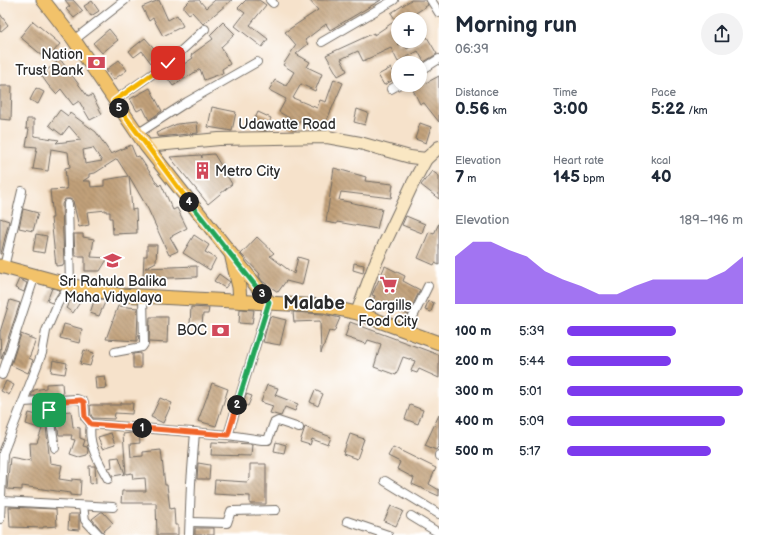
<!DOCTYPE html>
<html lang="en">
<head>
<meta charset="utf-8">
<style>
	:root { --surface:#fff; --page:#f2f2f3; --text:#1f2937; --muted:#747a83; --accent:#7c3aed }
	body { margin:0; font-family:"Balsamiq Sans",sans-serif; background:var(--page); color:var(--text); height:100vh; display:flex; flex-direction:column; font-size:15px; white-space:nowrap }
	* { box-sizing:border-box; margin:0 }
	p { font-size:13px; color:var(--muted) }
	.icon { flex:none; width:22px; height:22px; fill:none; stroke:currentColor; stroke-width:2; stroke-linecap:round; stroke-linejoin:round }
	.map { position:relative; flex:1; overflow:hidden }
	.panel { display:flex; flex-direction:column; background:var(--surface); width:320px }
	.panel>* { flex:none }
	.buttons { position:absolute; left:391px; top:12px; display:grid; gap:8px }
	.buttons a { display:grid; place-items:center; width:36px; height:36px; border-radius:50%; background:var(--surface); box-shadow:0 2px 6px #0003; font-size:20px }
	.pin { position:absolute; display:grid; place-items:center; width:34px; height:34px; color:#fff; margin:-17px; border-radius:8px; box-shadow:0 2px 6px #0006 }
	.km { position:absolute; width:20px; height:20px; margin:-10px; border-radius:50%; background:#222; color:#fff; font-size:11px; line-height:20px; text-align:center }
	.round { display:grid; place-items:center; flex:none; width:42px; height:42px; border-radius:21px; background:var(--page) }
	.headline { display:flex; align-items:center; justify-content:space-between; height:68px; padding:0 16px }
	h1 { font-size:22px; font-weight:800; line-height:30px }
	.figures { display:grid; grid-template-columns:repeat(3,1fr); gap:6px; height:68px; padding:4px 16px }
	.figures div { display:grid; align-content:center }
	.figures b { font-size:17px; font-weight:800 }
	.figures small { font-size:11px; font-weight:400 }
	.figures p { font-size:11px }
	.chart { height:112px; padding:8px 16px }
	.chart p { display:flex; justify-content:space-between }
	.chart svg { width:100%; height:72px; margin-top:4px; fill:var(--accent); opacity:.7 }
	ul { padding:0 16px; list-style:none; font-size:13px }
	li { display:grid; grid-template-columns:64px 48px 1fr; align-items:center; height:30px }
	li i { height:10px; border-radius:5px; background:var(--accent) }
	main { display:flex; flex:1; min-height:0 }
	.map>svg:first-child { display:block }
	.building { fill:url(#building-back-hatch); fill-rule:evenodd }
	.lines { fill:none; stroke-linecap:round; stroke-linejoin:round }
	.street-casing { stroke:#726b63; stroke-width:10 }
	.secondary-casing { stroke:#726b63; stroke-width:14 }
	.primary-casing { stroke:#726b63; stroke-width:15 }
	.street { stroke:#fff; stroke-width:8 }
	.secondary { stroke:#fae7c3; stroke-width:12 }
	.primary { stroke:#f2c26a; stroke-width:13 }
	.split-1-casing { stroke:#fff; stroke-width:8 }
	.split-2-casing { stroke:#fff; stroke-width:8 }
	.split-3-casing { stroke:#fff; stroke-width:8 }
	.split-4-casing { stroke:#fff; stroke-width:8 }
	.split-5-casing { stroke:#fff; stroke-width:8 }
	.split-6-casing { stroke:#fff; stroke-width:8 }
	.split-1 { stroke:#f0652b; stroke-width:5 }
	.split-2 { stroke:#f0652b; stroke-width:5 }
	.split-3 { stroke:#22a559; stroke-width:5 }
	.split-4 { stroke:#22a559; stroke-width:5 }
	.split-5 { stroke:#f5b400; stroke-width:5 }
	.split-6 { stroke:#f5b400; stroke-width:5 }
	.labels { text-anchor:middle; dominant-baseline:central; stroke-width:3.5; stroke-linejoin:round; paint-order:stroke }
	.poi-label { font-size:14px; fill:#2b2b2b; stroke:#fff; text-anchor:end }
	.street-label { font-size:14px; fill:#2b2b2b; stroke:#fff }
	.district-label { font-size:18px; font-weight:bold; fill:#2b2b2b; stroke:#fff }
</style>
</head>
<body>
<main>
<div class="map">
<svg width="439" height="535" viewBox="0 0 439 535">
	<defs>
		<pattern id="building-back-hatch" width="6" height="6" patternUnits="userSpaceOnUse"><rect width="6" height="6" fill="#c1a079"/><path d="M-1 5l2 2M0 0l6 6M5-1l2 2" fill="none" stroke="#9d8363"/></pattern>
	</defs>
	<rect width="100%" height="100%" fill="#fff"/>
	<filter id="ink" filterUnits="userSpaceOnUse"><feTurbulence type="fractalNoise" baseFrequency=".025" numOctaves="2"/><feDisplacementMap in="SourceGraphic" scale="8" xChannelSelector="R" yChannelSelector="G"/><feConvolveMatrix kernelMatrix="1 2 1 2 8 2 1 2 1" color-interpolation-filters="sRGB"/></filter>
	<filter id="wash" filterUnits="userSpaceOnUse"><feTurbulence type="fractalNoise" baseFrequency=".012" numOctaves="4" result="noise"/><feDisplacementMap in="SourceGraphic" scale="16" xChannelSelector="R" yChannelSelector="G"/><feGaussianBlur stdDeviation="0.9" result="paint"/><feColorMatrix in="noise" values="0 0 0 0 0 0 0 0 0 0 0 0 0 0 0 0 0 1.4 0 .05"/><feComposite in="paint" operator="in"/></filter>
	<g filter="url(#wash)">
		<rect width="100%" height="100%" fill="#f6e2cb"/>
		<g id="blocks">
			<g class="building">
				<path d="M65 0H73L83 11 74 18 66 9 70 6Z"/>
				<path d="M159 0 168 20 177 15 183 26 163 36 153 18 149 21 142 7Z"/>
				<path d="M190 0H199L206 8 215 0H232L203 24 192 12 189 14 184 8V6Z"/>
				<path d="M246 0H259L266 5 250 25 268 39 262 47 235 26 245 13 238 8Z"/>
				<path d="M309 0H381L330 30 326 24 305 40 308 44 296 54 310 62 307 67 322 74 315 91 301 84 293 98 317 108 320 100 326 102 334 79 343 83 323 129 300 120 296 130 287 126 291 119 279 112 286 99 269 90 275 80 286 86 294 72 283 65 296 45 285 32 318 10Z"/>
				<path d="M411 0H426L428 5 407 19H395L391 13Z"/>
				<path d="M92 1 99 11 91 16 84 6Z"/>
				<path d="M0 14 8 25 0 32Z"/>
				<path d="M398 19V45L403 42 407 49 427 37 437 54 424 62 418 51 398 62 391 48 363 61 358 51 341 59 347 71 338 76 326 55 374 33V35Z"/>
				<path d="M33 21 60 44 54 51 88 97 92 95 102 114 90 120 79 101 73 105 61 89 56 94 48 85 41 75 57 62 47 52 43 56 20 37Z"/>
				<path d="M223 22 235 34 221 47 230 64 222 69 223 73 204 80 200 69 173 86 166 76 193 58 191 55 213 39 210 35Z"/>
				<path d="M109 29 118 40 102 53 93 43Z"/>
				<path d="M145 38 161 56 151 63 142 51 134 57 129 51Z"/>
				<path d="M119 60 127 70 113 80 106 70Z"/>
				<path d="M391 68 397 78 384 85 378 75Z"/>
				<path d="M439 76V122L424 103 420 104 413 90Z"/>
				<path d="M0 86H12L11 120 0 119Z"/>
				<path d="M36 88 44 92 38 104 30 100Z"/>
				<path d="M150 88 162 111 149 120 143 108 137 111 130 99Z"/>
				<path d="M212 107 236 112 232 131 208 127Z"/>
				<path d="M357 109 368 113 365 125 354 122Z"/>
				<path d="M60 110 68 116 70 113 96 132 111 154 131 145 136 157 139 156 159 186 161 184 173 210 177 208 187 228 170 237 178 251 169 255 148 209 129 176 132 210 136 209 137 233 113 234 112 218H110V212H106V210L87 212 89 225 79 227 73 201 70 199H65L62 204 64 265 56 266 51 218H53L50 190 67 189 65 168 70 167 68 152 51 149 48 171 33 169 37 147 26 146 29 129H26L27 119H34V136L59 140 56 143 81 140 69 126 62 135 49 125ZM93 148 102 161 85 164 83 150ZM117 159 128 176 104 180V186L91 187 90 181H83L89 177V174L95 173Z"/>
				<path d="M258 112 271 118 266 131 252 125Z"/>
				<path d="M197 122 198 133 158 137 156 133 177 124Z"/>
				<path d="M420 123 431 127 426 143 415 139Z"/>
				<path d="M214 154 232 184 208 204 170 157 201 155 202 158V155Z"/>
				<path d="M334 168 366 177 365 181 393 184 391 198 341 192 339 200 382 209 377 229 337 222V224L326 222Z"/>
				<path d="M432 171 439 176V199L421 185Z"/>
				<path d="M23 209 38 213 33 231 19 228Z"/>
				<path d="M406 216 425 224 422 233 402 225Z"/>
				<path d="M0 218 9 221 1 254H0Z"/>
				<path d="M439 223V265L435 263 434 265 418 258 429 232 434 234Z"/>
				<path d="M36 234 47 236 44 253 33 251Z"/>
				<path d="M74 234H83V237L94 239 91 257 108 258 100 271H85V256H75Z"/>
				<path d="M194 235 209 245 205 252 216 258 210 270 183 253Z"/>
				<path d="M257 237 274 253 270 256 294 274 298 257 308 260 302 285 286 281 278 292 262 281 259 276 260 274 241 254Z"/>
				<path d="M147 245H157L156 262 145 268 197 266V277L143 279 144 256H147Z"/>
				<path d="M354 263 364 265 363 273 353 270Z"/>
				<path d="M385 266 405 276 403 281 420 290 408 315 387 303 385 306 373 300 375 296 372 295Z"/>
				<path d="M219 274 230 282 225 288 214 281Z"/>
				<path d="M19 279 27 283 24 292 15 288Z"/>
				<path d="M52 288 60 290 52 303 47 301Z"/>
				<path d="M75 294 84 296 73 313 66 308Z"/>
				<path d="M95 298 106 300 99 316 90 313Z"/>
				<path d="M10 300 20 303 1 359 0 332Z"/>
				<path d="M428 301 434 303 431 312 425 310Z"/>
				<path d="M118 306 138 308 137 341 106 339Z"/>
				<path d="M191 307 209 308 208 314H203L202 325 190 324Z"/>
				<path d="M240 309 254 310 252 324 239 323Z"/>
				<path d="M293 312 323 314 340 318 334 332 329 331 321 353 320 321 294 322Z"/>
				<path d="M270 316 286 320 280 345 263 342Z"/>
				<path d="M150 317H168L167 343 149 342Z"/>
				<path d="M350 322 439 355V378L419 369 417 373 411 371 415 361 403 357 396 375 374 367 381 344 368 340 366 344 345 337Z"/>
				<path d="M64 324 82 329 79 343 60 338Z"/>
				<path d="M21 334 36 340 29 358 33 360 28 373 11 365Z"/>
				<path d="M84 350 94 353 90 366 80 364Z"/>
				<path d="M141 353V368H133V354Z"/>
				<path d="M53 360 67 363 65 374 51 372Z"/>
				<path d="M105 376 107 388 96 389 95 377Z"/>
				<path d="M6 381 14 385 9 395 1 391Z"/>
				<path d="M62 383 63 394 31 396 34 390 46 388V384Z"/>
				<path d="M212 383 228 389 216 426 198 421Z"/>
				<path d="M267 385 278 388 275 395 298 404 295 411 285 407 281 416 270 413 273 406 261 402Z"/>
				<path d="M315 390 323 394 318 406 310 402Z"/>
				<path d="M246 394 252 396 248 406 243 404Z"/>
				<path d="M160 398 172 403 163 423 151 417Z"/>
				<path d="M121 403H133L132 414 115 413 114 419 93 418 91 415 90 405H121Z"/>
				<path d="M410 405 423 410 418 424 405 419Z"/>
				<path d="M71 411 73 427 80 428V438L85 440 83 446 87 447 88 450 87 455 79 457 70 454 75 440 71 439 72 435H59L56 420 59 421 58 412Z"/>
				<path d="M29 413 45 417 50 463 62 465 59 479 72 481V479L81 480 80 496 70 495V493L22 486V490L7 489 10 457 31 461 30 443H37L42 429 26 424Z"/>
				<path d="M439 415V445L436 450 425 445Z"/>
				<path d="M305 427 331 437 328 445 312 439 310 445 300 442Z"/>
				<path d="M111 433 115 445 102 449 98 437Z"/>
				<path d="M131 433H139L140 443 130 444 131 457 143 456V452L161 450 165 485H167L170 509 174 508 175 525H178V535H157L156 503H121L122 491H146L145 478 133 479 132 473 126 474 123 434Z"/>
				<path d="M350 434 364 439 357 459 343 454Z"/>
				<path d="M212 442 252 444 251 456 211 455Z"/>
				<path d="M276 442 286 445 284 453 274 451Z"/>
				<path d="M393 447 436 468 429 484 439 490V496L412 484 414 478 397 469 400 462 388 456Z"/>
				<path d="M119 457 125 474 113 476 108 468 112 467 111 458Z"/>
				<path d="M198 463 210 465 209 479H197Z"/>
				<path d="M250 464H266V504H250V496L214 494 215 480 247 482 250 478Z"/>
				<path d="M89 466H95L96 483 90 484Z"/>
				<path d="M391 506 403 511 396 526 384 521Z"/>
				<path d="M9 507 56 509 57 526 43 527V528L10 527Z"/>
				<path d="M101 512H103L113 523 103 532 92 519Z"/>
				<path d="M69 514H79V530L68 529Z"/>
				<rect x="195" y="528" width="19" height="7"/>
			</g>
		</g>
	</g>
	<g filter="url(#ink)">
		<use href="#blocks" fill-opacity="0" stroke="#726b63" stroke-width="1"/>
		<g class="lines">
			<defs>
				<g id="street">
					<path d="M270 0 273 3"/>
					<path d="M431 0 439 13"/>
					<path d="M74 40 125 0"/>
					<path d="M322 42 394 0"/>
					<path d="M420 71 439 59"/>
					<path d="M391 89 398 85"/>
					<path d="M114 101 168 63 205 29"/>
					<path d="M137 134 187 102 257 62"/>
					<path d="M4 267 22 191"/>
					<path d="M406 331 428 286"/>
					<path d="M115 352 142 347 144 344 143 297"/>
					<path d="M2 375 35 275"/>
					<path d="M23 402 77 399 84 402 85 417 91 424C87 444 99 462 108 479"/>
					<path d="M50 402 49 410 55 448"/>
					<path d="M91 424 228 435 262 440H268L274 423 278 421 299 428"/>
					<path d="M228 435 269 302"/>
					<path d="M439 456V455"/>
					<path d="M385 481 439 514"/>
					<path d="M2 501 113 507"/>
					<path d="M83 506 85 520 99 535"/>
					<path d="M411 516 439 533"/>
					<path d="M0 519 3 453 42 353 46 331 58 303 70 285 68 204"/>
					<path d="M347 521 388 535"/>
					<path d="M190 522 227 523 231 511H233L276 510"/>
					<path d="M189 535 191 483 195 432"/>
				</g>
				<g id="secondary">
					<path d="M146 146 219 139 327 137 360 143 410 157 426 159"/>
					<path d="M357 313 375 264 412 185 426 159 439 147"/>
				</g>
				<g id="primary">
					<path d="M43 0 74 40 146 146 269 302"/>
					<path d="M232 258 239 287 240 301"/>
					<path d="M0 266 70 285 120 295 324 306 357 313 439 343"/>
				</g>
			</defs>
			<use href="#street" class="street-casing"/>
			<use href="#secondary" class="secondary-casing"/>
			<use href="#primary" class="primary-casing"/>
			<use href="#street" class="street"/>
			<use href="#secondary" class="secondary"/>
			<use href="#primary" class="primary"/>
		</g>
	</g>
	<g class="lines" filter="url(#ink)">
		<defs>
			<path id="split-1" d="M49 410 50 402 81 400 84 402 85 417 91 424 142 428"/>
			<path id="split-2" d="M142 428 228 435 237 405"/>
			<path id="split-3" d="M237 405 269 302 262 294"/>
			<path id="split-4" d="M189 202 262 294"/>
			<path id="split-5" d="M119 108 189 202"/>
			<path id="split-6" d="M119 108 114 101 168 63"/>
		</defs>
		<use href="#split-1" class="split-1-casing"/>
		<use href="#split-2" class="split-2-casing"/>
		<use href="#split-3" class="split-3-casing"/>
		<use href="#split-4" class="split-4-casing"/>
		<use href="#split-5" class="split-5-casing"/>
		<use href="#split-6" class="split-6-casing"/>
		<use href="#split-1" class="split-1"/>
		<use href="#split-2" class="split-2"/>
		<use href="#split-3" class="split-3"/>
		<use href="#split-4" class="split-4"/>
		<use href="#split-5" class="split-5"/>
		<use href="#split-6" class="split-6"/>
	</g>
	<defs>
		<symbol id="bank-bare" viewBox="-9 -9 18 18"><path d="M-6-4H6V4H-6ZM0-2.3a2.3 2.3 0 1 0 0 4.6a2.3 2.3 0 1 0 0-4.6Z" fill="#d1495b" stroke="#fff" stroke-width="2.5" paint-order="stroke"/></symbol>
		<symbol id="building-bare" viewBox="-9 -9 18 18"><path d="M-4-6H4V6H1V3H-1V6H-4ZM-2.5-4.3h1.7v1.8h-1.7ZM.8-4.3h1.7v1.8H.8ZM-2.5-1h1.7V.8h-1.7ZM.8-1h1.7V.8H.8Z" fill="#d1495b" stroke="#fff" stroke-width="2.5" paint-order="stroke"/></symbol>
		<symbol id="school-bare" viewBox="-9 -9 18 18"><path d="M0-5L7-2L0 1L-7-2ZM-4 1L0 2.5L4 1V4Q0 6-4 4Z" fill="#d1495b" stroke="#fff" stroke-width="2.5" paint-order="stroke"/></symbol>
		<symbol id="supermarket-bare" viewBox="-9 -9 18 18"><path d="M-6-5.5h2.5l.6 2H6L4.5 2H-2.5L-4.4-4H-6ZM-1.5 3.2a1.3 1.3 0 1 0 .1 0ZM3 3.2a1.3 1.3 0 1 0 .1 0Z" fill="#d1495b" stroke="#fff" stroke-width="2.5" paint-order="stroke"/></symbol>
	</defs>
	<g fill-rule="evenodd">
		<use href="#bank-bare" x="84" y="50" width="25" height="25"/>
		<use href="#building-bare" x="190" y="158" width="25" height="25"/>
		<use href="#school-bare" x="100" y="248" width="25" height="25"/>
		<use href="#supermarket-bare" x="376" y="272" width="25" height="25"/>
		<use href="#bank-bare" x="208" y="318" width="25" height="25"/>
	</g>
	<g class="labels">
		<g class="poi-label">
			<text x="83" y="54">Nation<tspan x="83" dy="16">Trust Bank</tspan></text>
			<text x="215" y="171" text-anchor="start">Metro City</text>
			<text x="113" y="281" text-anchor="middle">Sri Rahula Balika<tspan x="113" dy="16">Maha Vidyalaya</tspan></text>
			<text x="388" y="305" text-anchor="middle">Cargills<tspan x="388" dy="16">Food City</tspan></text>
			<text x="207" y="330">BOC</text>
		</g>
		<g class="street-label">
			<text x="287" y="124">Udawatte Road</text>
		</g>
		<g class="district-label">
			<text x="314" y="303">Malabe</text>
		</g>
	</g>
</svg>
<div class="buttons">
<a>+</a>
<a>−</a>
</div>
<div class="pin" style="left:49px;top:410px;background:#1e9e55"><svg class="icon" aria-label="arrive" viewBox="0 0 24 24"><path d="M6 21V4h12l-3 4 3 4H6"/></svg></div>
<div class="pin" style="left:168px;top:63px;background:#d93025"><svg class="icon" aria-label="check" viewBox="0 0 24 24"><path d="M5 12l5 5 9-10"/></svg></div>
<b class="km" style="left:142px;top:428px">1</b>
<b class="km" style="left:237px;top:405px">2</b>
<b class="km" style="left:262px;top:294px">3</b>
<b class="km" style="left:189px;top:202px">4</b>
<b class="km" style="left:119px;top:108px">5</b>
</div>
<section class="panel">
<div class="headline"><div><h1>Morning run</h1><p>06:39</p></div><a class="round"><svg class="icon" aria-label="share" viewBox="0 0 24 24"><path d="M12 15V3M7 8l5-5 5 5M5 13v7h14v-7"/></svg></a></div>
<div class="figures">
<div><p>Distance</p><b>0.56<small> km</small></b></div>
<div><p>Time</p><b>3:00</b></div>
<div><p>Pace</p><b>5:22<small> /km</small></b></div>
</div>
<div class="figures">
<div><p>Elevation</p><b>7<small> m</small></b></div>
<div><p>Heart rate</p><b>145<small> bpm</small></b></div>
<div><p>kcal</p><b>40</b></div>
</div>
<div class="chart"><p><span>Elevation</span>189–196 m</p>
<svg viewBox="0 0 160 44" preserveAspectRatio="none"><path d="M0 44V15L10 6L20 6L30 11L40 15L50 24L60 29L70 33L80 38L90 38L100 33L110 29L120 29L130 29L140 29L150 24L160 15V44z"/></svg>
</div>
<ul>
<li><b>100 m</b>5:39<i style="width:62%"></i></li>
<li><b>200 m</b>5:44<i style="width:59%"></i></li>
<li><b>300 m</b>5:01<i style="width:100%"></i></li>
<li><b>400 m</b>5:09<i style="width:90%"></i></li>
<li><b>500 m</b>5:17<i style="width:82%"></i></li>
</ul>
</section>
</main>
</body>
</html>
